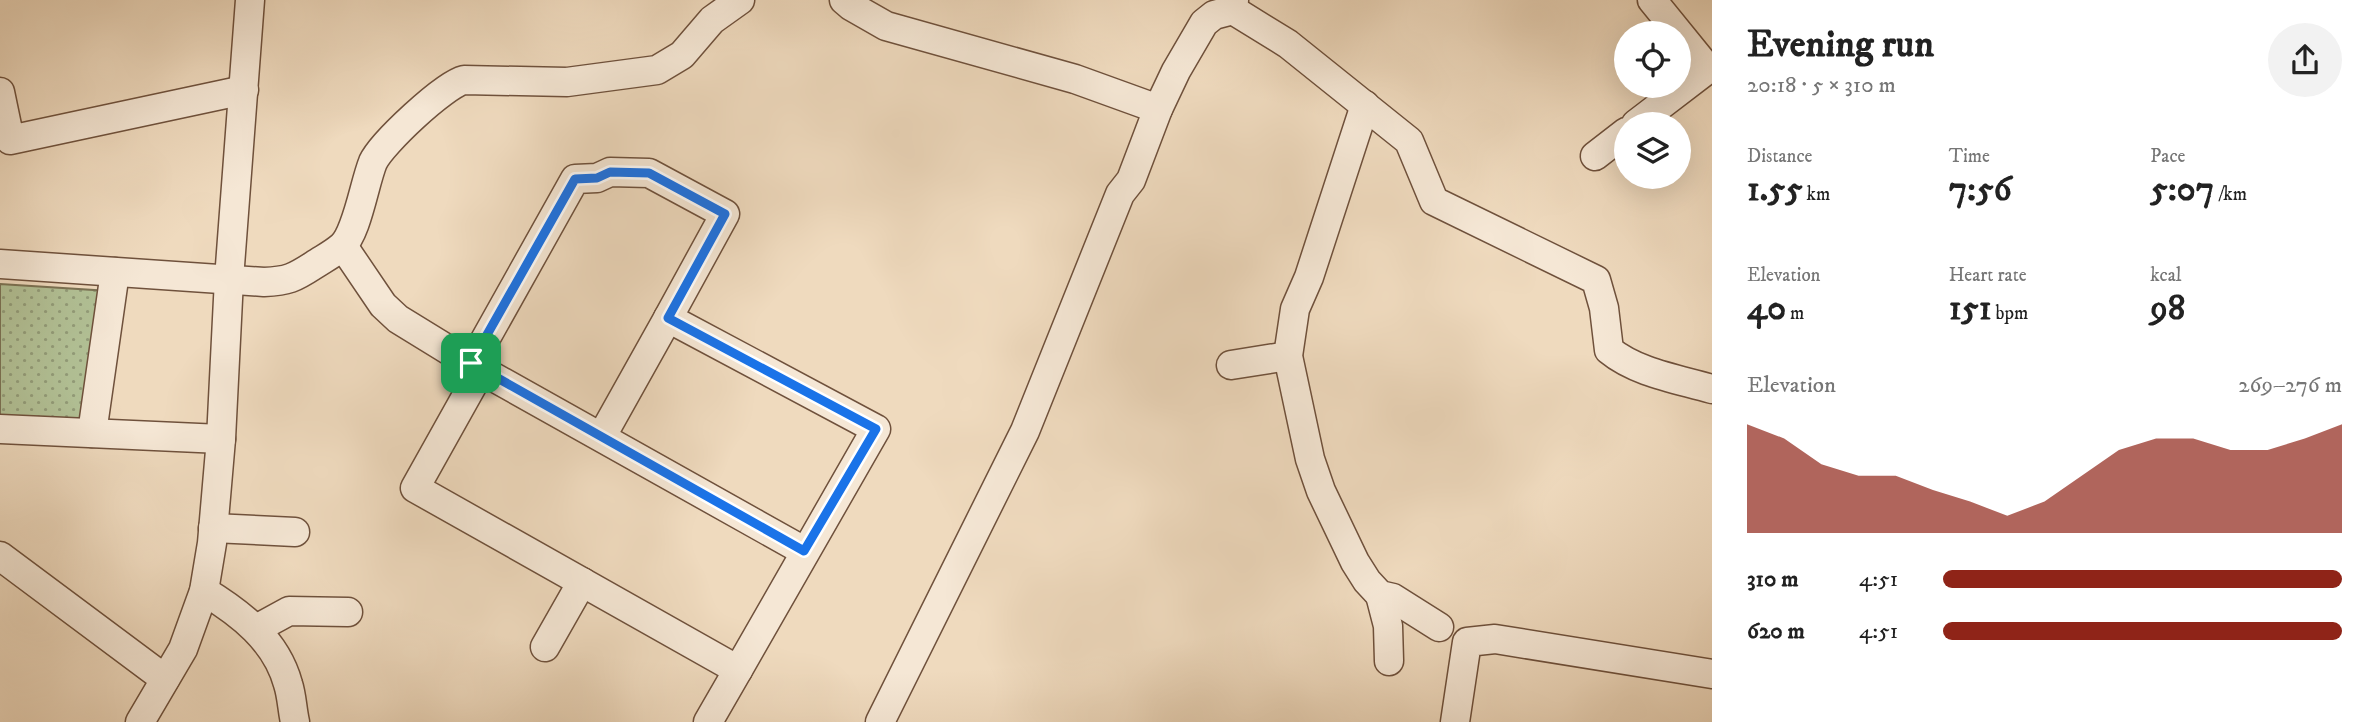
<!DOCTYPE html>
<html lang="en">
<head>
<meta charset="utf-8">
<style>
	:root { --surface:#fff; --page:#f2f2f2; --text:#222; --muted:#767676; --accent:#8f2418 }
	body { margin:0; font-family:"IM FELL DW Pica",serif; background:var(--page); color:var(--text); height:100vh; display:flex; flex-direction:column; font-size:26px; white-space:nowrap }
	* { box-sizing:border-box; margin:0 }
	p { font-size:23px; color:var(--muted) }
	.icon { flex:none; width:38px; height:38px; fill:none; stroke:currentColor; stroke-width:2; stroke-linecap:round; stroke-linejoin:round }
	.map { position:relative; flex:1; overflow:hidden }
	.drawer { display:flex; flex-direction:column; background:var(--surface); width:665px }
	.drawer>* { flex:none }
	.fabs { position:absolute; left:1614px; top:21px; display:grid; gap:14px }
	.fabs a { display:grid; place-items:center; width:77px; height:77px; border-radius:50%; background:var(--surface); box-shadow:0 7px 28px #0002; font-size:35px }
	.pin { position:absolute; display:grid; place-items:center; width:60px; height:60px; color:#fff; margin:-30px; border-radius:14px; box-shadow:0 4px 10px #0006 }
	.round { display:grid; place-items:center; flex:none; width:74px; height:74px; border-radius:37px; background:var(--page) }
	.summary { display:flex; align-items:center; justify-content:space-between; height:119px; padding:0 35px }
	h1 { font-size:38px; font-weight:700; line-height:52px }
	.stats { display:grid; grid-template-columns:repeat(3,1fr); gap:10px; height:119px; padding:7px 35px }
	.stats div { display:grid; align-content:center }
	.stats b { font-size:35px; font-weight:700 }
	.stats small { font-size:19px; font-weight:400 }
	.stats p { font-size:19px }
	.chart { height:196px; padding:14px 35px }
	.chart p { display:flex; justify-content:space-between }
	.chart svg { width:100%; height:126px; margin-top:7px; fill:var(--accent); opacity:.7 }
	ul { padding:0 35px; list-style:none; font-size:23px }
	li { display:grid; grid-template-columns:112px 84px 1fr; align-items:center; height:52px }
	li i { height:18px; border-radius:9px; background:var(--accent) }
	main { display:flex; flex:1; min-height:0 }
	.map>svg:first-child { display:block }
	.park { fill:url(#park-dots); stroke:#7b7254; stroke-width:2 }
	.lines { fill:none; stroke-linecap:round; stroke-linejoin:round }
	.minor-casing { stroke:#6f513c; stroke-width:31 }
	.minor { stroke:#f5e7d5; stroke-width:28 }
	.route-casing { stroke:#fff; stroke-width:14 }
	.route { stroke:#1a73e8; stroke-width:9 }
</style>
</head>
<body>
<main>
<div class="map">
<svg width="1712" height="722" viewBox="0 0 1712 722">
	<defs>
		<pattern id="park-dots" width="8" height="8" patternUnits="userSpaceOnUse" patternTransform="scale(1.75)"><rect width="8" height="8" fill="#b2c196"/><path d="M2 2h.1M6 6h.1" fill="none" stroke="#929c79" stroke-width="1.8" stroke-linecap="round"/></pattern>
	</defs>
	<rect width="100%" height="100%" fill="#efdabe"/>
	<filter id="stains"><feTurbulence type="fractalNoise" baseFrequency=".00286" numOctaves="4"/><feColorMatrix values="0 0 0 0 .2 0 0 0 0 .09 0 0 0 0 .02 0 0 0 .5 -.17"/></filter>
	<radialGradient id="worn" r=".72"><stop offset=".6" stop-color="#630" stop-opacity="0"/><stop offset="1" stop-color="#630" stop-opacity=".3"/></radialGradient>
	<path class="park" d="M0 284 109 291 88 421 0 416Z"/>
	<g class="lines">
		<defs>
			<g id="minor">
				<path d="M844 0 851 6 886 26 1075 79 1158 109"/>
				<path d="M1652 0 1708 69"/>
				<path d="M1233 10 1288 44 1409 141 1434 201 1596 280 1604 308 1609 350C1637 373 1678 379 1712 389"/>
				<path d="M0 92 10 140 244 90"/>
				<path d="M1365 105 1309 277 1295 309 1288 356 1310 459 1321 491 1355 562 1367 581 1380 595 1393 598 1439 627"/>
				<path d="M1636 124 1712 66"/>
				<path d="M1595 156 1626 132"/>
				<path d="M343 246 383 305 398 319 481 370 804 551"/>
				<path d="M0 264 264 282C288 281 294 278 314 265 323 259 333 254 341 247 357 234 364 184 373 162 382 143 444 85 464 80L567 82 657 70 682 55 712 20 740 0"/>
				<path d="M472 363 575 179 597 178 610 172 649 173 725 214 668 318"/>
				<path d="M1231 365 1288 356"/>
				<path d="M481 370 415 488 738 670 876 429 668 318 602 436"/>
				<path d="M0 429 221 439"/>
				<path d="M92 433 115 272"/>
				<path d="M213 528 295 532"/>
				<path d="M0 556 165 679"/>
				<path d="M204 591C240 613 276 640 288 684 292 696 292 709 295 722"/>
				<path d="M1380 595 1388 626 1389 661"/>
				<path d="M256 629 289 611 348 612"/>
				<path d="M545 647 582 582"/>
				<path d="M140 722 183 649 204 591 212 543 221 439 229 279 250 0"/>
				<path d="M708 722 738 670"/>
				<path d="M880 722 1025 431 1120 194 1131 180 1158 109 1176 71 1204 23 1214 15 1233 10 1234 0"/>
				<path d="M1455 722 1467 642 1495 639 1712 674"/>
			</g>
		</defs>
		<use href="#minor" class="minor-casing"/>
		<use href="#minor" class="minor"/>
	</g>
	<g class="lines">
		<defs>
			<path id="route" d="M610 172 649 173 725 214 668 318 876 429 804 551 471 363 575 179 597 178Z"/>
		</defs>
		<use href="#route" class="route-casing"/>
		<use href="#route" class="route"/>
	</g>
	<rect width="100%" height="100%" filter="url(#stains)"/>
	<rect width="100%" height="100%" fill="url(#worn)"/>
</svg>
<div class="fabs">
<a><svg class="icon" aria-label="locate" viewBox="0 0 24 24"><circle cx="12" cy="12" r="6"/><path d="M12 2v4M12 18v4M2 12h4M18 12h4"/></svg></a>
<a><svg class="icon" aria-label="layers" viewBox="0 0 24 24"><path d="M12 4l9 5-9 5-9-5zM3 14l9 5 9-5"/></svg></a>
</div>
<div class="pin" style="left:471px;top:363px;background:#1e9e55"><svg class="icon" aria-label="arrive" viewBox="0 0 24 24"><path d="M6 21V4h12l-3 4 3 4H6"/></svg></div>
</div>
<section class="drawer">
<div class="summary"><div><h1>Evening run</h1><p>20:18 · 5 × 310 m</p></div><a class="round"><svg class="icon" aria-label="share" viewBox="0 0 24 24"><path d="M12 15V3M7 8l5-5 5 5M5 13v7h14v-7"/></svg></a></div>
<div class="stats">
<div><p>Distance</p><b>1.55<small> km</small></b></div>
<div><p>Time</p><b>7:56</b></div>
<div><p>Pace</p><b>5:07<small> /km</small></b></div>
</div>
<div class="stats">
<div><p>Elevation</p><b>40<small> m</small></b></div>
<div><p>Heart rate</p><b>151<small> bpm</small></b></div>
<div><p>kcal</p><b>98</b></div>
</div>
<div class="chart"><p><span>Elevation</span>269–276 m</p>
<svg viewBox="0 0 160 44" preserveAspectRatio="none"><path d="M0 44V6L10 11L20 20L30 24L40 24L50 29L60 33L70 38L80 33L90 24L100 15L110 11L120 11L130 15L140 15L150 11L160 6V44z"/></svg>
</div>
<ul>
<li><b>310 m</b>4:51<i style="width:100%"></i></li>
<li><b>620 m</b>4:51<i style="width:100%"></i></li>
</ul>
</section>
</main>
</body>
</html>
